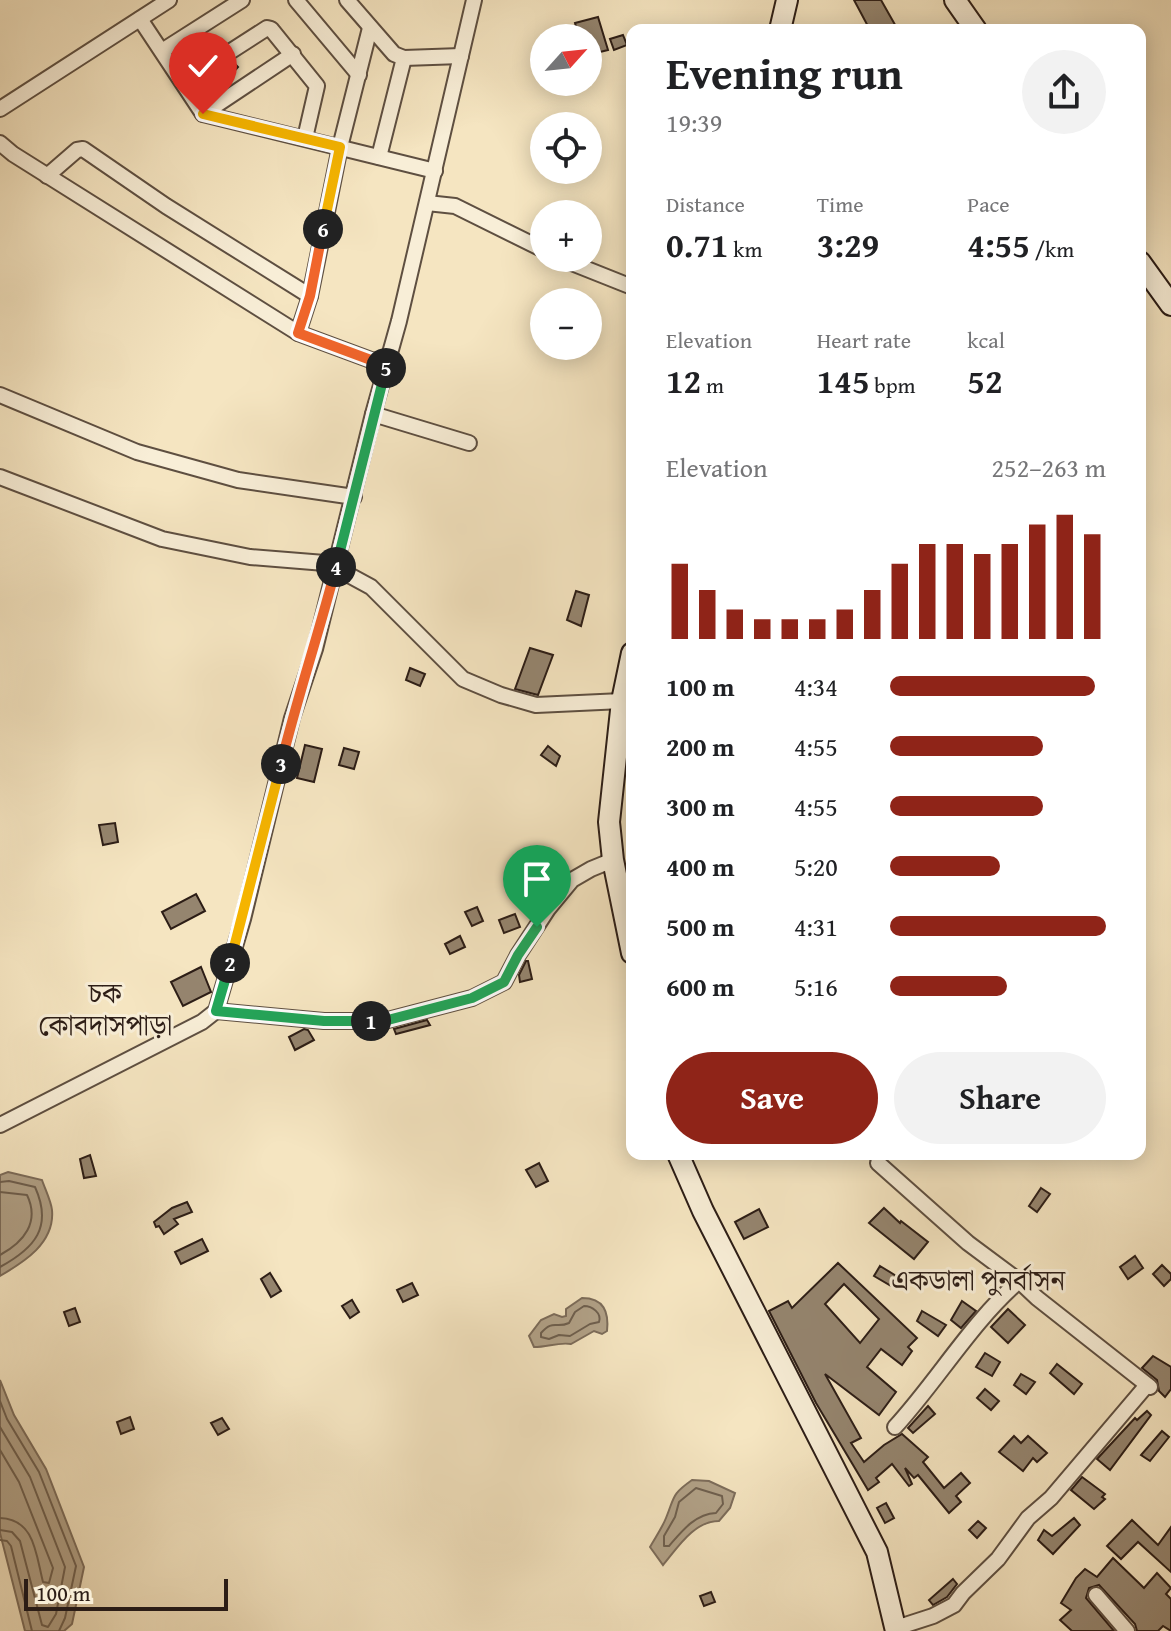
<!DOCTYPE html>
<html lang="en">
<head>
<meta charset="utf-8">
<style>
	:root { --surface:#fff; --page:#f2f2f2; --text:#202124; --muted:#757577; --accent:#8f2418 }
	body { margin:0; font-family:"Gentium Book Plus","Noto Serif Bengali",serif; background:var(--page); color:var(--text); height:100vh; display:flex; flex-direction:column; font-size:30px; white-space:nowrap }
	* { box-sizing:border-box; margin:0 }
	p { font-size:26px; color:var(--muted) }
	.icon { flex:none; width:44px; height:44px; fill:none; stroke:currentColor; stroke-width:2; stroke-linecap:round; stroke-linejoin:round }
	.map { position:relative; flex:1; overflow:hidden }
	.drawer { position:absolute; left:626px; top:24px; width:520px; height:1136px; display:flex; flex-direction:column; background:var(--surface); border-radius:16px; box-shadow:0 4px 20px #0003 }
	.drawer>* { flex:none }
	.needle { width:52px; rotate:63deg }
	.controls { position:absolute; left:530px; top:24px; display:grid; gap:16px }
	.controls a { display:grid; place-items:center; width:72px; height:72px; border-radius:50%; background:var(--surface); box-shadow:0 4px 20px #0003; font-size:40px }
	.scale { position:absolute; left:24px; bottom:20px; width:204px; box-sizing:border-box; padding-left:8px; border:4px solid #2c1d16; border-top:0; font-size:22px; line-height:28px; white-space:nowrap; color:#2c1d16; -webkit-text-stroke:6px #f8eed7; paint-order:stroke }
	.pin { position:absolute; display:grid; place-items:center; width:68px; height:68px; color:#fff; margin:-82px -34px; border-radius:50% 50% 50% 0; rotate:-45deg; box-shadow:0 0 8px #0007 }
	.pin .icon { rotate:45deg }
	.km { position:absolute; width:40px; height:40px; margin:-20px; border-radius:50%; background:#222; color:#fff; font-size:22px; line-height:40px; text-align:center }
	.round { display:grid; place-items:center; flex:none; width:84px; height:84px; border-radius:42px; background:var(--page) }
	.overview { display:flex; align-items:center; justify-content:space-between; height:136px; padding:0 40px }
	h1 { font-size:44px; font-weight:700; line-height:60px }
	.figures { display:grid; grid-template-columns:repeat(3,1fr); gap:12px; height:136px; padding:8px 40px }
	.figures div { display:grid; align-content:center }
	.figures b { font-size:34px; font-weight:700 }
	.figures small { font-size:22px; font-weight:400 }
	.figures p { font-size:22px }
	.chart { height:224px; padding:16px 40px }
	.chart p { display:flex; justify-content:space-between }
	.chart svg { width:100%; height:144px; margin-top:8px; stroke:var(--accent); stroke-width:6 }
	.action { display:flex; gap:16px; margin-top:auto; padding:16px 40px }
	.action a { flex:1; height:92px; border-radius:48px; background:var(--accent); color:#fff; font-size:32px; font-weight:700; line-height:92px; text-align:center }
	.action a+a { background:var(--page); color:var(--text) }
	ul { padding:0 40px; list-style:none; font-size:26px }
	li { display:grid; grid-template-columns:128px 96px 1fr; align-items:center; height:60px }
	li i { height:20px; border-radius:10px; background:var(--accent) }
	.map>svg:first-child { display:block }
	.water { fill:#b1a187; stroke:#7c6c5a; stroke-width:2 }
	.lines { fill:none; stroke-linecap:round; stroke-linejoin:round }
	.shore { stroke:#6e5f4e; stroke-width:2 }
	.building { fill:#95856f; stroke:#2c1d16; stroke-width:2; fill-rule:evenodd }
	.street-casing { stroke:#5e4f41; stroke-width:18 }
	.secondary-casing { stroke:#2c1d16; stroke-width:24 }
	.street { stroke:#f8eed7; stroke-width:14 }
	.secondary { stroke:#f8eed7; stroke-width:20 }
	.split-1-casing { stroke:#fff; stroke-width:16 }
	.split-2-casing { stroke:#fff; stroke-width:16 }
	.split-3-casing { stroke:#fff; stroke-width:16 }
	.split-4-casing { stroke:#fff; stroke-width:16 }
	.split-5-casing { stroke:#fff; stroke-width:16 }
	.split-6-casing { stroke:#fff; stroke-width:16 }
	.split-7-casing { stroke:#fff; stroke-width:16 }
	.split-1 { stroke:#22a559; stroke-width:10 }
	.split-2 { stroke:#22a559; stroke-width:10 }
	.split-3 { stroke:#f5b400; stroke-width:10 }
	.split-4 { stroke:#f0652b; stroke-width:10 }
	.split-5 { stroke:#22a559; stroke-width:10 }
	.split-6 { stroke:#f0652b; stroke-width:10 }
	.split-7 { stroke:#f5b400; stroke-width:10 }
	.labels { text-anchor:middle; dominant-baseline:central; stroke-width:6; stroke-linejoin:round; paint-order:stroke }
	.quarter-label { font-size:28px; fill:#2c1d16; stroke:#f8eed7 }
</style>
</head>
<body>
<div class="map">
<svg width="1171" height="1631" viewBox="0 0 1171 1631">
	<rect width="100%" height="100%" fill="#f5e5c1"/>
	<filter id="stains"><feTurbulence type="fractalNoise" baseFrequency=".0025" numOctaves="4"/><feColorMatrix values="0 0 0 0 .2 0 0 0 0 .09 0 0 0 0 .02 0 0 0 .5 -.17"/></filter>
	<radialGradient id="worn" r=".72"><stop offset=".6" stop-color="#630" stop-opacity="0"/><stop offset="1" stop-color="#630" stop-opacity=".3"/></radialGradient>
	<g class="water">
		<path d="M8 1172 42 1180C45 1189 51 1201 52 1210 55 1243 24 1262 0 1276V1175Z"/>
		<path d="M582 1298C604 1298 609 1312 607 1331L602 1334 594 1331 571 1344C558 1342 548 1347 534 1347L529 1336 541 1320 554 1314 562 1317 566 1316V1309Z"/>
		<path d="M0 1380 14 1415 46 1469 84 1567 72 1624 64 1631H25L0 1533Z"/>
		<path d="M692 1480 709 1481 735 1493 730 1508 719 1521C694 1521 678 1547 663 1565L650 1547C655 1538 662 1528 666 1518 675 1496 671 1495 692 1480Z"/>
	</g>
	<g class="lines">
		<g class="shore">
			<path d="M0 1182 9 1181 35 1187C53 1227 35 1248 0 1267"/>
			<path d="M0 1192 27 1195C40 1222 24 1242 0 1255"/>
			<path d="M584 1306C592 1306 602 1313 599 1322L590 1324 570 1336 559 1335 549 1339 541 1337V1333C553 1319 556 1329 569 1323L575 1312Z"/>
			<path d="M0 1401 7 1419 39 1472 76 1566 65 1618 59 1631"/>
			<path d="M0 1427 30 1477 65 1567 56 1614 48 1627 42 1625 20 1541 12 1532 0 1530"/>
			<path d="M0 1450 19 1482 53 1568 49 1583 43 1582C36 1555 35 1519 0 1518"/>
			<path d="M696 1488 722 1496 723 1504 716 1513C695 1514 682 1531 669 1546H664V1536L675 1517 679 1502Z"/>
			<path d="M0 1540 7 1541 11 1546 32 1631"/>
		</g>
	</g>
	<g class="building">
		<path d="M854 0H881L898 30H870Z"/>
		<path d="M598 17 608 50 588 55V38H579L575 23Z"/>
		<path d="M623 35 627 45 614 50 610 39Z"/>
		<path d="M233 62 238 67 228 78 219 70Z"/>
		<path d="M576 591 589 595 581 626 567 620Z"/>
		<path d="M530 648 553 655 538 695 515 689Z"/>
		<path d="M410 668 425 674 420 686 406 680Z"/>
		<path d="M305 745 322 749 314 782 297 778Z"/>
		<path d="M548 746 560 756 556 766 541 755Z"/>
		<path d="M344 748 359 752 354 769 339 765Z"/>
		<path d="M115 823 118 842 103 845 99 825Z"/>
		<path d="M196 894 205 911 171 929 162 912Z"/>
		<path d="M477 907 483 921 472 926 465 912Z"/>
		<path d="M515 914 520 927 504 933 499 920Z"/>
		<path d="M460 936 465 947 450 954 445 944Z"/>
		<path d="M526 961H528L532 979 520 982 519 975Z"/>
		<path d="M201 967 211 992 183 1006 171 982Z"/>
		<path d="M427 1020 430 1025 396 1034 394 1029Z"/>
		<path d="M304 1029 308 1030 314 1040 295 1050 289 1037Z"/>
		<path d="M90 1155 96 1176 84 1178 80 1159Z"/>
		<path d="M539 1163 548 1181 536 1187 526 1170Z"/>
		<path d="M1041 1188 1050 1194 1037 1212 1029 1206Z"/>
		<path d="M187 1202 192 1212 174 1219 178 1224 164 1234 159 1226 156 1227 154 1222 172 1208Z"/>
		<path d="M884 1208 900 1223 901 1221 928 1242 914 1259 869 1223Z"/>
		<path d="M759 1209 768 1227 744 1239 735 1222Z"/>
		<path d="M202 1239 208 1251 181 1264 175 1252Z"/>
		<path d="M1135 1256 1143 1268 1128 1279 1120 1267Z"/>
		<path d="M838 1263 917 1338 908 1347 912 1351 902 1365 881 1349 867 1367 896 1392 879 1415 825 1374 861 1438 851 1443 864 1462 884 1445 902 1434 928 1457 923 1462 944 1488 961 1473 970 1483 956 1496 961 1502 949 1513 918 1475 914 1478 905 1468 912 1484 909 1486 892 1464 876 1478 879 1482 868 1490 816 1403 769 1311 788 1301 792 1308ZM844 1284 879 1319 860 1343 825 1304Z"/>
		<path d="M1162 1265 1171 1274V1279L1164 1286 1153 1274Z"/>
		<path d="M880 1266 898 1277 893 1287 874 1276Z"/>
		<path d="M270 1273 281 1291 271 1297 261 1279Z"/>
		<path d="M412 1283 418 1295 403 1302 397 1290Z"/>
		<path d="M352 1300 359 1312 350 1318 342 1306Z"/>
		<path d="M962 1301 976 1311 961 1328 951 1320Z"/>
		<path d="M75 1308 80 1322 69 1326 64 1312Z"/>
		<path d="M1008 1309 1025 1325 1008 1343 991 1327Z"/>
		<path d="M922 1311 946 1325 938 1336 917 1321Z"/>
		<path d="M985 1353 1000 1362 992 1376 976 1367Z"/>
		<path d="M1153 1356 1171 1367V1389L1165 1397 1159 1391 1157 1380 1142 1368Z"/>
		<path d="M1057 1364 1082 1384 1074 1394 1050 1373Z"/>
		<path d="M1021 1374 1035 1382 1026 1394 1014 1385Z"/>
		<path d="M985 1389 999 1401 991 1410 977 1398Z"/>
		<path d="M928 1406 935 1414 913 1433 908 1428Z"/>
		<path d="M1147 1411 1151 1415 1110 1470 1097 1459 1135 1418 1137 1420Z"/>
		<path d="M130 1417 134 1429 121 1434 117 1422Z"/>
		<path d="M222 1418 229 1429 218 1435 211 1423Z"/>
		<path d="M1162 1431 1169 1437 1150 1461 1141 1455Z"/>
		<path d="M1014 1436 1021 1443 1028 1436 1047 1453 1037 1462 1033 1458 1023 1471 999 1452Z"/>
		<path d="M1082 1477 1105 1494 1102 1497 1105 1499 1094 1509 1071 1490Z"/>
		<path d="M886 1503 894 1518 885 1523 877 1508Z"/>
		<path d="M1074 1518 1080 1525 1053 1554 1038 1540 1044 1530 1052 1536Z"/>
		<path d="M1132 1520 1158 1545 1171 1527V1572L1138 1542 1121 1559 1107 1546Z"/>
		<path d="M978 1521 986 1528 977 1538 969 1530Z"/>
		<path d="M1113 1558 1144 1588 1157 1573 1171 1588 1166 1594 1171 1599V1631L1163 1626 1158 1631H1137L1135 1624 1099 1585 1089 1588 1086 1598 1114 1631H1072L1060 1620 1071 1610 1061 1603 1076 1578 1085 1569 1097 1577Z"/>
		<path d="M953 1579 957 1584 947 1597 933 1605 929 1600Z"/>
		<path d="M711 1592 715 1602 704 1606 700 1596Z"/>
	</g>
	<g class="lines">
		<defs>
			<g id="street">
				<path d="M296 0 359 75"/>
				<path d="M347 0 394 54 404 58 461 56"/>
				<path d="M140 19 203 114 435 171"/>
				<path d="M162 51 242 0"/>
				<path d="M183 82 267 28 271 29 317 86 305 138"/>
				<path d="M0 109 169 0"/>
				<path d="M203 114 293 54"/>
				<path d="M0 143 13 154 298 333 387 366"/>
				<path d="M379 157 404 58"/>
				<path d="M47 176 77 150 83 149 166 206 310 296"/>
				<path d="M427 203 455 206 544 250"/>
				<path d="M559 258 632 287"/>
				<path d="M298 333 310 296 340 147 370 28"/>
				<path d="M0 395 137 452 238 480 354 497"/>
				<path d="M373 414 469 443"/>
				<path d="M0 477 162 539 250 557 337 564"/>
				<path d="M336 568 371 587 463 679 501 695 536 705 622 701"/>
				<path d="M216 1011 324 1021H384L472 998 504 982 518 955 548 909 572 880 591 869 613 860"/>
				<path d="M0 1125 202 1022 216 1011 243 919 292 718 315 649 373 414 399 321 474 0"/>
				<path d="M878 1163 968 1243 1019 1281"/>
				<path d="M895 1427C938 1380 971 1323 1019 1281L1037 1298 1150 1387"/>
				<path d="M1096 1595 1127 1631"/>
				<path d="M896 1628 933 1616 954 1605 963 1593 998 1559 1028 1518 1051 1498 1147 1385"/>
			</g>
			<g id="secondary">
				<path d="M955 0 976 30"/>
				<path d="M780 30 787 0"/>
				<path d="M1140 262 1171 305"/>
				<path d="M632 653 622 701 609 822 613 860 632 953"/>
				<path d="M678 1154 703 1211 877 1552 896 1631"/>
			</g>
		</defs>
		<use href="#street" class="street-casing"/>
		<use href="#secondary" class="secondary-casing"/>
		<use href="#street" class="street"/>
		<use href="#secondary" class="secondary"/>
	</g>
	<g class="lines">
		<defs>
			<path id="split-1" d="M371 1021H384L472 998 504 982 518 955 537 927"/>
			<path id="split-2" d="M230 963 216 1011 324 1021H371"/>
			<path id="split-3" d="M230 963 281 764"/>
			<path id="split-4" d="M281 764C297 698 319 633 336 567"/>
			<path id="split-5" d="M336 567 386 368"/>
			<path id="split-6" d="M323 229 310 296 298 333 387 366 386 368"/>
			<path id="split-7" d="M203 114 340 147 323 229"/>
		</defs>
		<use href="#split-1" class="split-1-casing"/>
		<use href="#split-2" class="split-2-casing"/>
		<use href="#split-3" class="split-3-casing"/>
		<use href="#split-4" class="split-4-casing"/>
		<use href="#split-5" class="split-5-casing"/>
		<use href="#split-6" class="split-6-casing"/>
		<use href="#split-7" class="split-7-casing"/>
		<use href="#split-1" class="split-1"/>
		<use href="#split-2" class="split-2"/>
		<use href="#split-3" class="split-3"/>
		<use href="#split-4" class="split-4"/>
		<use href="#split-5" class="split-5"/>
		<use href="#split-6" class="split-6"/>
		<use href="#split-7" class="split-7"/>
	</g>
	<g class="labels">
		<g class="quarter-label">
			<text x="105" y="992">চক<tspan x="105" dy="32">কোবদাসপাড়া</tspan></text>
			<text x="978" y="1279">একডালা পুনর্বাসন</text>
		</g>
	</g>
	<rect width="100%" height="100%" filter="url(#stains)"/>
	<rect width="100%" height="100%" fill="url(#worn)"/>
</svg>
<div class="controls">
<a><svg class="needle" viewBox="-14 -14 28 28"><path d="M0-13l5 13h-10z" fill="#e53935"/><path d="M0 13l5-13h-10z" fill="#757577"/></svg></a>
<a><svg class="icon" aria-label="locate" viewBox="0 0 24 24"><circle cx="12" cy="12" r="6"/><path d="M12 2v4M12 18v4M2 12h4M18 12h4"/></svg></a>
<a>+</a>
<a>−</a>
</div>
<div class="scale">100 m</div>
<div class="pin" style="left:537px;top:927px;background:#1e9e55"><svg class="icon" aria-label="arrive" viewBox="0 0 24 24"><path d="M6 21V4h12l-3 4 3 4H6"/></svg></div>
<div class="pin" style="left:203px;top:114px;background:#d93025"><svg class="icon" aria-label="check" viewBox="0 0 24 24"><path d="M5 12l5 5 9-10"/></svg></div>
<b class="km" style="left:371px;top:1021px">1</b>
<b class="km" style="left:230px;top:963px">2</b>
<b class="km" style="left:281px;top:764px">3</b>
<b class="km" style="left:336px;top:567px">4</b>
<b class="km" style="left:386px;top:368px">5</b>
<b class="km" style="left:323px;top:229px">6</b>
<section class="drawer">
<div class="overview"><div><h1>Evening run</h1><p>19:39</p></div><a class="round"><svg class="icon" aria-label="share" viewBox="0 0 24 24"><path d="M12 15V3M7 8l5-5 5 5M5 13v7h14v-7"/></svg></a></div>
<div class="figures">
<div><p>Distance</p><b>0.71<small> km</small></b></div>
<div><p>Time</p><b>3:29</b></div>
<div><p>Pace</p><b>4:55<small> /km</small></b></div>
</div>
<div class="figures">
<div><p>Elevation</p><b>12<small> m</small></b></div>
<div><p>Heart rate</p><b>145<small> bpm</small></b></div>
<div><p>kcal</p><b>52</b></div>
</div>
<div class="chart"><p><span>Elevation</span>252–263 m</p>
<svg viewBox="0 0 160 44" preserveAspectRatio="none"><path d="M5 44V21M15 44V29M25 44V35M35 44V38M45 44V38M55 44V38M65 44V35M75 44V29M85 44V21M95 44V15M105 44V15M115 44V18M125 44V15M135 44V9M145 44V6M155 44V12"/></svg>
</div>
<ul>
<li><b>100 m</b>4:34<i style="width:95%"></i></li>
<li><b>200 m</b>4:55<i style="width:71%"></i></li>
<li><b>300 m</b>4:55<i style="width:71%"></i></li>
<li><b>400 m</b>5:20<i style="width:51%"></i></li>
<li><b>500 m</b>4:31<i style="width:100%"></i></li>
<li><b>600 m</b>5:16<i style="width:54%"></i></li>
</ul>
<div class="action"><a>Save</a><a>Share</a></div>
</section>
</div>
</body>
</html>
